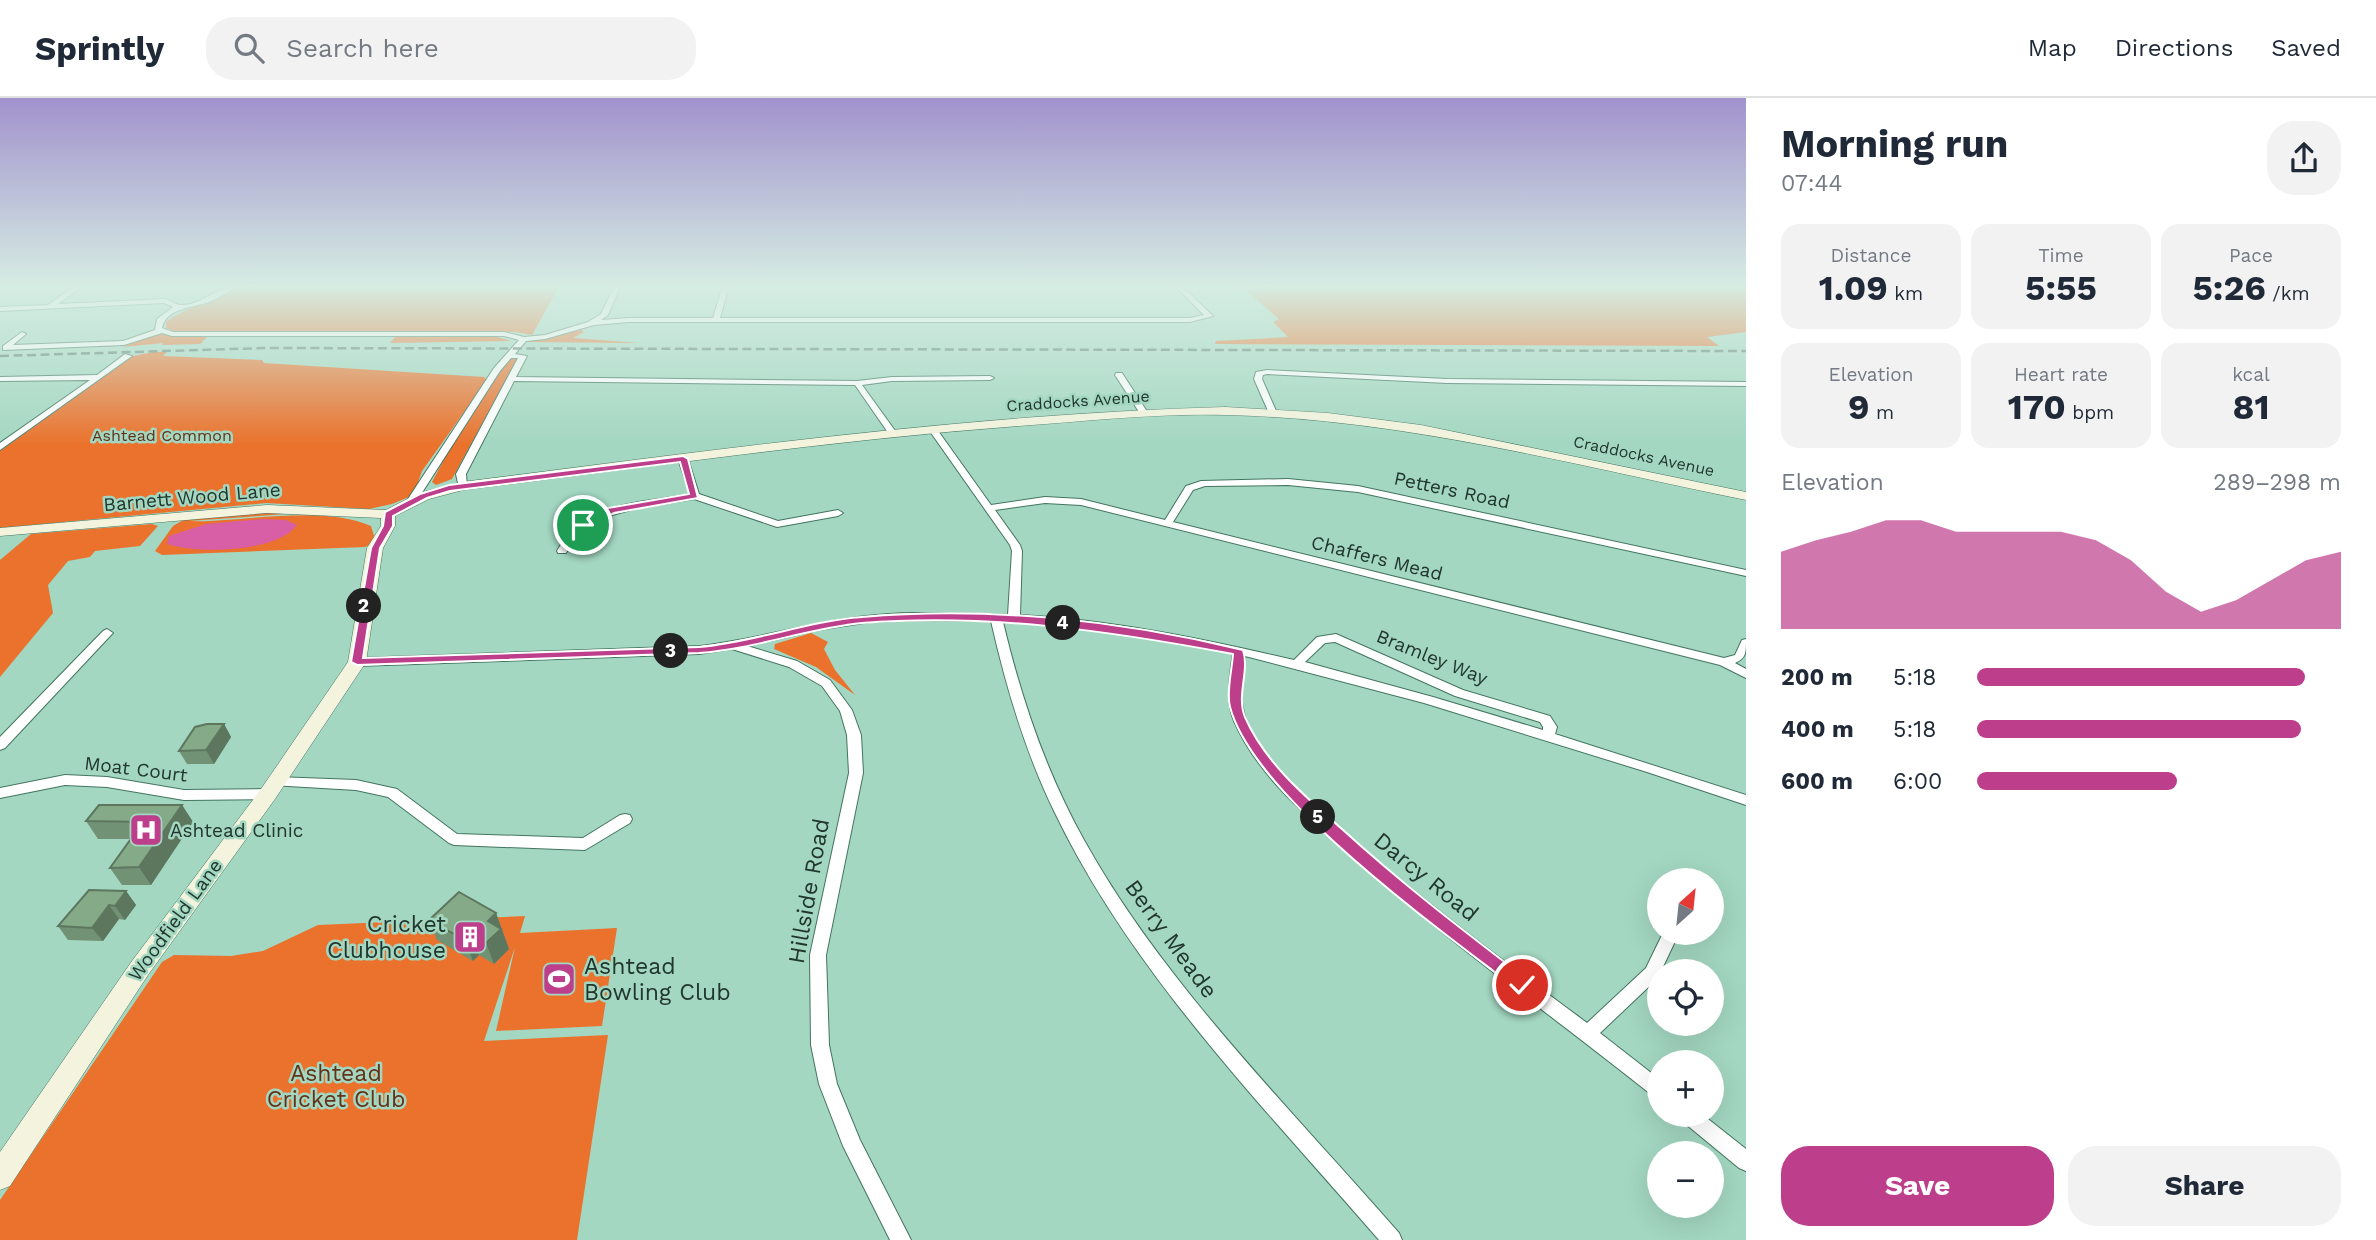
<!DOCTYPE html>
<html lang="en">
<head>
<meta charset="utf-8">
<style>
	:root { --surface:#fff; --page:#f2f2f3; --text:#1f2937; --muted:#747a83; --line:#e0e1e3; --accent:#bd3f8c }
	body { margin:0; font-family:"Work Sans",sans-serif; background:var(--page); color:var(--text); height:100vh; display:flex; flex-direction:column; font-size:26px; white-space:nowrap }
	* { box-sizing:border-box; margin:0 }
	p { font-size:23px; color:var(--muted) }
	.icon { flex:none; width:38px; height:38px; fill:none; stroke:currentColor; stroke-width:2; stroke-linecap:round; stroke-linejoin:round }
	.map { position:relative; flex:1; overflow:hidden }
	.drawer { display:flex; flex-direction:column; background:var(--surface); width:630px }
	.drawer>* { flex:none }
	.needle { width:46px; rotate:27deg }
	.controls { position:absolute; left:1647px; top:770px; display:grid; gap:14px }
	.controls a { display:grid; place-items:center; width:77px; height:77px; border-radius:50%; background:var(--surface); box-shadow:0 7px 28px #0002; font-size:35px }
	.pin { position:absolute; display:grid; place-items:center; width:60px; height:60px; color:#fff; margin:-30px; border:4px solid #fff; border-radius:50%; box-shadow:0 2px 7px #0007 }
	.km { position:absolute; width:35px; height:35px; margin:-18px; border-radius:50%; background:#222; color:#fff; font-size:19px; line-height:35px; text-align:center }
	.round { display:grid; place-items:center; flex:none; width:74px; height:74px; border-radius:28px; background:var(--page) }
	.headline { display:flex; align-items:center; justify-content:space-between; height:119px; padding:0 35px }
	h1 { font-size:38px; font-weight:700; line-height:52px }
	.figures { display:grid; grid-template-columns:repeat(3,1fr); gap:10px; height:119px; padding:7px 35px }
	.figures div { display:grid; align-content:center; border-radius:18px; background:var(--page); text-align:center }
	.figures b { font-size:35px; font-weight:700 }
	.figures small { font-size:19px; font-weight:400 }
	.figures p { font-size:19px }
	.chart { height:196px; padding:14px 35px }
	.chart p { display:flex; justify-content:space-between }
	.chart svg { width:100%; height:126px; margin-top:7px; fill:var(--accent); opacity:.7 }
	.cta { display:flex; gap:14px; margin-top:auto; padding:14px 35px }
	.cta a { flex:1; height:80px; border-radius:28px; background:var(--accent); color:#fff; font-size:28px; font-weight:700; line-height:80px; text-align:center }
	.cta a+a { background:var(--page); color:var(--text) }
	ul { padding:0 35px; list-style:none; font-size:23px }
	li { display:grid; grid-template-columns:112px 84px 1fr; align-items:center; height:52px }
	li i { height:18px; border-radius:9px; background:var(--accent) }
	header { display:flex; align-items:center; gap:42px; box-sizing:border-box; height:98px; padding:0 35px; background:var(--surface); border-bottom:2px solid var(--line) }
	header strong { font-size:33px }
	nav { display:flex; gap:38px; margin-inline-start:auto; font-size:24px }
	.search { width:490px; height:63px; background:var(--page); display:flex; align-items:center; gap:18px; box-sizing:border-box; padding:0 24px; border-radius:28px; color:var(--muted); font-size:26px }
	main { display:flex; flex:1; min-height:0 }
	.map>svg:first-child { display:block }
	.green { fill:#ea722c }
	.water { fill:#d85fa5 }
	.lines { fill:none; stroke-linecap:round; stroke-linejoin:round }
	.street-casing { stroke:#437561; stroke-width:2 }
	.secondary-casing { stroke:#437561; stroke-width:1 }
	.street { fill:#fff; fill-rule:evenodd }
	.secondary { fill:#f4f3dd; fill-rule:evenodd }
	.rail { stroke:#56786a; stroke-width:2.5; stroke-dasharray:9 4.5; stroke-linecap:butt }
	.wall { fill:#729275 }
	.shaded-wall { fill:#5d775f }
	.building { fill:#85aa88; stroke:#5d775f; stroke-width:2 }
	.route { fill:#bd3f8c; stroke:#fff; stroke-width:2 }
	.labels { text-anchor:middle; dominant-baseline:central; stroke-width:5; stroke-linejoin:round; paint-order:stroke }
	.far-street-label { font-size:16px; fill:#21362d; stroke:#a3d7c1 }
	.far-park-label { font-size:16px; fill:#633219; stroke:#a3d7c1 }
	.street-label { font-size:19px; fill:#21362d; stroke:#a3d7c1 }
	.poi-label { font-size:19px; fill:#21362d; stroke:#a3d7c1; text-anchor:start }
	.near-street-label { font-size:23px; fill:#21362d; stroke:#a3d7c1 }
	.near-poi-label { font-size:23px; fill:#21362d; stroke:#a3d7c1; text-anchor:end }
	.near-park-label { font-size:23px; fill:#633219; stroke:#a3d7c1 }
</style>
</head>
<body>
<header>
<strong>Sprintly</strong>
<div class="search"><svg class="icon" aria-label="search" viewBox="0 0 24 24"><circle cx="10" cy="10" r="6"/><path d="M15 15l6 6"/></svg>Search here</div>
<nav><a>Map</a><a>Directions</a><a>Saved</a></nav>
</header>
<main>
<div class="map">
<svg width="1746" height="1142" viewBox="0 0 1746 1142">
	<rect width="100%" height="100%" fill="#a3d7c1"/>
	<g class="green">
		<path d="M240 187H560L532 237 516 234 174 233 166 230V224C189 207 217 203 240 187Z"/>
		<path d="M1240 187H1746V234L1707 239 1719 248 1215 246 1216 243 1288 239 1273 224 1279 221Z"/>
		<path d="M581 232 584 234 573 240 639 245 527 244Z"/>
		<path d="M155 236 209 237 200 246 162 247 163 245 123 249Z"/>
		<path d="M397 237 494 238 511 243 390 245Z"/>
		<path d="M153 254H167L163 258 262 262 264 265 484 279 487 282 422 373 416 390 409 399 392 406 369 411 266 405 0 430V353L133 258Z"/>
		<path d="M509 261H517L452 381 436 387 432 384 456 339Z"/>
		<path d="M263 414 286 416 188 423C241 425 320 406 371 428L374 438 371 446 365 449 162 457 155 453 173 428 185 421Z"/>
		<path d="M152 426 158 428 140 448 95 453 90 459 68 463 48 487 53 515 0 579V462L31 436Z"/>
		<path d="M811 535 828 544 824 551 835 572 855 597 816 569 774 551 775 546Z"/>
		<path d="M525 818 520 835 617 830 602 928 496 933 515 849 484 943 608 937 577 1142H0V1102L162 864 174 857 231 858 263 853 318 827Z"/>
	</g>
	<path class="water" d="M263 421 286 422 297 427C276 455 198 456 167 446L169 438 206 426Z"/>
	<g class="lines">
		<defs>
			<g id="street">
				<path d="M76 187H84L58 206 165 201C169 202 176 207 181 207 200 208 220 187 239 187 230 193 219 200 209 204 193 210 167 209 162 230L173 234H504L524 239 545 237 588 224 601 216 615 187H621L608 217 601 222 629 220H713L723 187H729L720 220H1190L1204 217 1174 187H1181L1213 218 1190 224H629L594 227 545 241 526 243 515 256 527 258 516 279 857 283 892 279 990 278 994 280 990 282 892 283 862 287 896 334 892 337 889 336 855 287 514 283 466 376 467 388 462 391 459 390 456 376 518 260H511L500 273 416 404 411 407 406 404 494 270 519 242 504 238H172L162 235 124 247 3 252V248L22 234 26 236 13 247 123 243 155 232 157 221 173 209 164 205 0 213V209L48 207Z"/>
				<path d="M125 256 132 258 0 352V345L90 282 0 283V279L97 277Z"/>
				<path d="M1267 272 1447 281 1746 284V288L1447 285 1267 276 1263 277 1262 281 1277 315 1273 318 1269 315 1254 281 1256 274Z"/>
				<path d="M1116 275H1122L1148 315 1147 317H1141L1115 277Z"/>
				<path d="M933 329 936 330 991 407 1045 399 1081 401 1165 422 1186 388 1201 383 1288 381 1358 388 1746 472V478L1358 394 1288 387 1205 388 1193 392 1173 424 1724 560 1735 557 1742 542 1746 541C1746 556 1746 560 1735 565L1746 571V580L1720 567 1081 407 1045 405 995 412 1020 447 1022 453 1020 517C1112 522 1204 541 1294 562L1317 539 1336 536 1463 592 1550 618 1557 629 1555 636 1746 697V707L1647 674 1424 605 1245 558C1242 579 1238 601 1246 621 1266 668 1310 704 1347 737 1424 804 1505 864 1587 925L1646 870 1663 835H1679L1661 873H1659L1658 880 1600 935 1659 981V1001L1653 998C1554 919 1451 846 1357 762 1311 722 1259 680 1234 623 1225 602 1230 577 1233 555 1158 538 1080 526 1003 524 1021 600 1046 674 1084 742 1163 885 1292 1012 1399 1135L1402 1142H1379C1264 1009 1132 875 1055 715 1025 654 1006 589 991 523L919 522 870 524 818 532 747 548 797 563 830 582 852 612 861 637 863 675 826 857 829 947 837 986 860 1042 911 1142H890L843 1048 819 986 811 947 810 857 849 675 847 637 840 613 822 588 789 569 732 551 699 556 357 568 351 564 357 560 699 548C753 542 804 526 858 519 907 512 959 516 1008 517L1012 453 1010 447 929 332ZM1335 544 1455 598 1540 624 1543 629V632L1433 599 1305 564 1325 545Z"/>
				<path d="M683 358 688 361 699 396 778 423 838 412 843 415 838 418 777 429 694 401 638 410 605 419 589 427 576 439 566 455H558L557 453C561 447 564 440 569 434 598 403 650 404 690 396L678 361Z"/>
				<path d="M107 531 113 535 111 537 5 650 0 652V639L103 533Z"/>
				<path d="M65 677 107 679 184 692 268 691 273 692 275 696 273 700 268 701 184 702 107 689 65 687 0 700V690Z"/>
				<path d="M276 679 356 682 397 691 457 736 583 740 620 717 625 716 630 717 632 721 630 725 585 752 454 747 449 745 388 699 356 692 271 687 269 684 271 681Z"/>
				<path d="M1680 1017H1703L1746 1051V1073L1739 1070 1682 1023Z"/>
			</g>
			<path id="secondary" d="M1225 309 1328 315 1421 327 1746 394V402C1574 367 1403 321 1227 317 1157 315 1088 323 1019 328 833 342 648 369 463 392L429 401 395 418V428L383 450 366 564 275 701 148 877 10 1088 0 1092V1054L132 863 261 691 348 564 367 450 381 428V420L267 415 0 438V430L267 407 386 412 419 395 462 384C716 352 969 316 1225 309Z"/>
		</defs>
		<use href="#street" class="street-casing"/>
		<use href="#secondary" class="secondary-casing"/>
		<use href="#street" class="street"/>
		<use href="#secondary" class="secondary"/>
		<path class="rail" d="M0 258 265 250 1746 253"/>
	</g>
	<g class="wall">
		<path d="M224 626 231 639 214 666H187L179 653Z"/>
		<path d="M182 707 193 724 151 787H122L110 770 131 741H98L86 723Z"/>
		<path d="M126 793 136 807 125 822 119 821 103 843 68 842 58 828Z"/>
		<path d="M496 815 509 851 494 866 479 857 473 863 437 842 429 822Z"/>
	</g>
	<g class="shaded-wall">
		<path d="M224 626 231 639 214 666 206 652Z"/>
		<path d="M182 707 193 724 151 787 139 769Z"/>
		<path d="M126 793 136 807 125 822 115 808Z"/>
		<path d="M109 807 119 821 103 843 92 830Z"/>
		<path d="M496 815 509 851 494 866 486 845 488 823Z"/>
		<path d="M471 837 479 857 473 863 465 842Z"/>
	</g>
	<g class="building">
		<path d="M207 626H224L206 652 179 653 195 629Z"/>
		<path d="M99 707H182L139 769 110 770 143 724 86 723Z"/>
		<path d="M89 792 126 793 115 808 109 807 92 830 58 828Z"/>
		<path d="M459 794 496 815 488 823 501 831 486 845 471 837 465 842 429 822Z"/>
	</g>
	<linearGradient id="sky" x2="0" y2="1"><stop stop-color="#a192cd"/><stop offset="0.54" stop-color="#d6ede3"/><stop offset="1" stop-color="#d6ede3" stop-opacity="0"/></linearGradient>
	<rect width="1746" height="347" fill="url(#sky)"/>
	<path class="route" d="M683 358 688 361 698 400 614 415 583 430 579 425 608 410 689 396 680 364 450 393 427 400 393 418V428L380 450 363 560 699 549C755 544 808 523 862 519 988 508 1120 522 1243 552 1250 573 1236 597 1245 619 1265 665 1306 699 1342 731 1401 785 1464 833 1528 882V891H1517C1442 833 1254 699 1230 609 1226 594 1232 572 1233 556 1110 533 988 515 862 525 809 530 755 551 699 555L357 567 351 564 371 450 383 428 385 414 420 396 449 387Z"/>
	<defs>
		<symbol id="hospital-square" viewBox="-11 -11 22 22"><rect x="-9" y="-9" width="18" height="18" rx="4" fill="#bd3f8c" stroke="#a3d7c1"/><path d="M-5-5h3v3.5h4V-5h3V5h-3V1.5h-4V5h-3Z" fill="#fff"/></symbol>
		<symbol id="building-square" viewBox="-11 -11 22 22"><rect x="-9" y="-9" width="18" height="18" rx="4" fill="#bd3f8c" stroke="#a3d7c1"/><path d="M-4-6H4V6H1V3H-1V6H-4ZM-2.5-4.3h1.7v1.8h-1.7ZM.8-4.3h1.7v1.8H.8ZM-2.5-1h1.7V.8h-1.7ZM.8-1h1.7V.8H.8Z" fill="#fff"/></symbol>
		<symbol id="stadium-square" viewBox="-11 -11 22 22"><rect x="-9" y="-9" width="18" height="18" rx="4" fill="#bd3f8c" stroke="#a3d7c1"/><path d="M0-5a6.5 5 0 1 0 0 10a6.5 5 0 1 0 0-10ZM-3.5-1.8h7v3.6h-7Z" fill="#fff"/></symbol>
	</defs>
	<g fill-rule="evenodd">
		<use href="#hospital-square" x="127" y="713" width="38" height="38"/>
		<use href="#building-square" x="451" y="820" width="38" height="38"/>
		<use href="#stadium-square" x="540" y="862" width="38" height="38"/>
	</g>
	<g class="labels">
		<g class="far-street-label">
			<text transform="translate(1078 303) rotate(-4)">Craddocks Avenue</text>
			<text transform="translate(1644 358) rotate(12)">Craddocks Avenue</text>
		</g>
		<g class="far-park-label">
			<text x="162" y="337">Ashtead Common</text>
		</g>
		<g class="street-label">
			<text transform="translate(1452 392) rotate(12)">Petters Road</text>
			<text transform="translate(192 399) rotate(-5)">Barnett Wood Lane</text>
			<text transform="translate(1377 460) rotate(14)">Chaffers Mead</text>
			<text transform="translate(1432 559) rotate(22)">Bramley Way</text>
			<text transform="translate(136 671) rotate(7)">Moat Court</text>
			<text transform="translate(175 822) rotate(-54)">Woodfield Lane</text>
		</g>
		<g class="poi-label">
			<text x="170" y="732">Ashtead Clinic</text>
		</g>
		<g class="near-street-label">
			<text transform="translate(1426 779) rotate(39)">Darcy Road</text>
			<text transform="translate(809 793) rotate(-80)">Hillside Road</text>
			<text transform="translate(1171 841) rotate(54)">Berry Meade</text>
		</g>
		<g class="near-poi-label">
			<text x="446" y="826">Cricket<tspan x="446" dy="26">Clubhouse</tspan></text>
			<text x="584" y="868" text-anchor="start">Ashtead<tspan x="584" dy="26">Bowling Club</tspan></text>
		</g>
		<g class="near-park-label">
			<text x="336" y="975">Ashtead<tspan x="336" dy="26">Cricket Club</tspan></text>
		</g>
	</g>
</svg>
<div class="controls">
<a><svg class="needle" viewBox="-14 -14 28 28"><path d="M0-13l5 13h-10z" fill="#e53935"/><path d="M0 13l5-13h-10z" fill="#747a83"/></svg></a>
<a><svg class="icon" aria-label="locate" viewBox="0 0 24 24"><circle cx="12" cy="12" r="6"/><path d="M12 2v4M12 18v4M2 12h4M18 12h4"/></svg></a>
<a>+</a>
<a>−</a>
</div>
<div class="pin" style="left:583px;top:427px;background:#1e9e55"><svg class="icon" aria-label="arrive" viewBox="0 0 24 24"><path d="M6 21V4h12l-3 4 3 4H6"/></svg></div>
<div class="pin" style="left:1522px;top:887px;background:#d93025"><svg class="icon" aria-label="check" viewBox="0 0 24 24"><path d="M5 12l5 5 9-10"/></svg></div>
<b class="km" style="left:364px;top:508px">2</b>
<b class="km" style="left:671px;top:553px">3</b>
<b class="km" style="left:1063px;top:525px">4</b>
<b class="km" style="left:1318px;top:719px">5</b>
</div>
<section class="drawer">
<div class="headline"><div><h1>Morning run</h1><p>07:44</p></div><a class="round"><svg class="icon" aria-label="share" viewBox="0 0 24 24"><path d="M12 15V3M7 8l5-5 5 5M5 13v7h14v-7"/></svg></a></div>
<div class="figures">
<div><p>Distance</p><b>1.09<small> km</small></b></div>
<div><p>Time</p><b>5:55</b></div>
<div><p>Pace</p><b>5:26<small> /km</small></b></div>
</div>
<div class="figures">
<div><p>Elevation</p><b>9<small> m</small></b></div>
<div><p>Heart rate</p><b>170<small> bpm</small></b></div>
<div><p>kcal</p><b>81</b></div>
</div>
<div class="chart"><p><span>Elevation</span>289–298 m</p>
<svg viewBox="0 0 160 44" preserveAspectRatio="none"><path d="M0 44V17L10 13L20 10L30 6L40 6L50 10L60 10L70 10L80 10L90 13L100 20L110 31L120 38L130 34L140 27L150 20L160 17V44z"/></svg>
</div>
<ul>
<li><b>200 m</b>5:18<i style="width:90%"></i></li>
<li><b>400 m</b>5:18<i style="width:89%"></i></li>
<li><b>600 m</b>6:00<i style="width:55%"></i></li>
</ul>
<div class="cta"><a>Save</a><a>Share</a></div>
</section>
</main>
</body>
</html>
